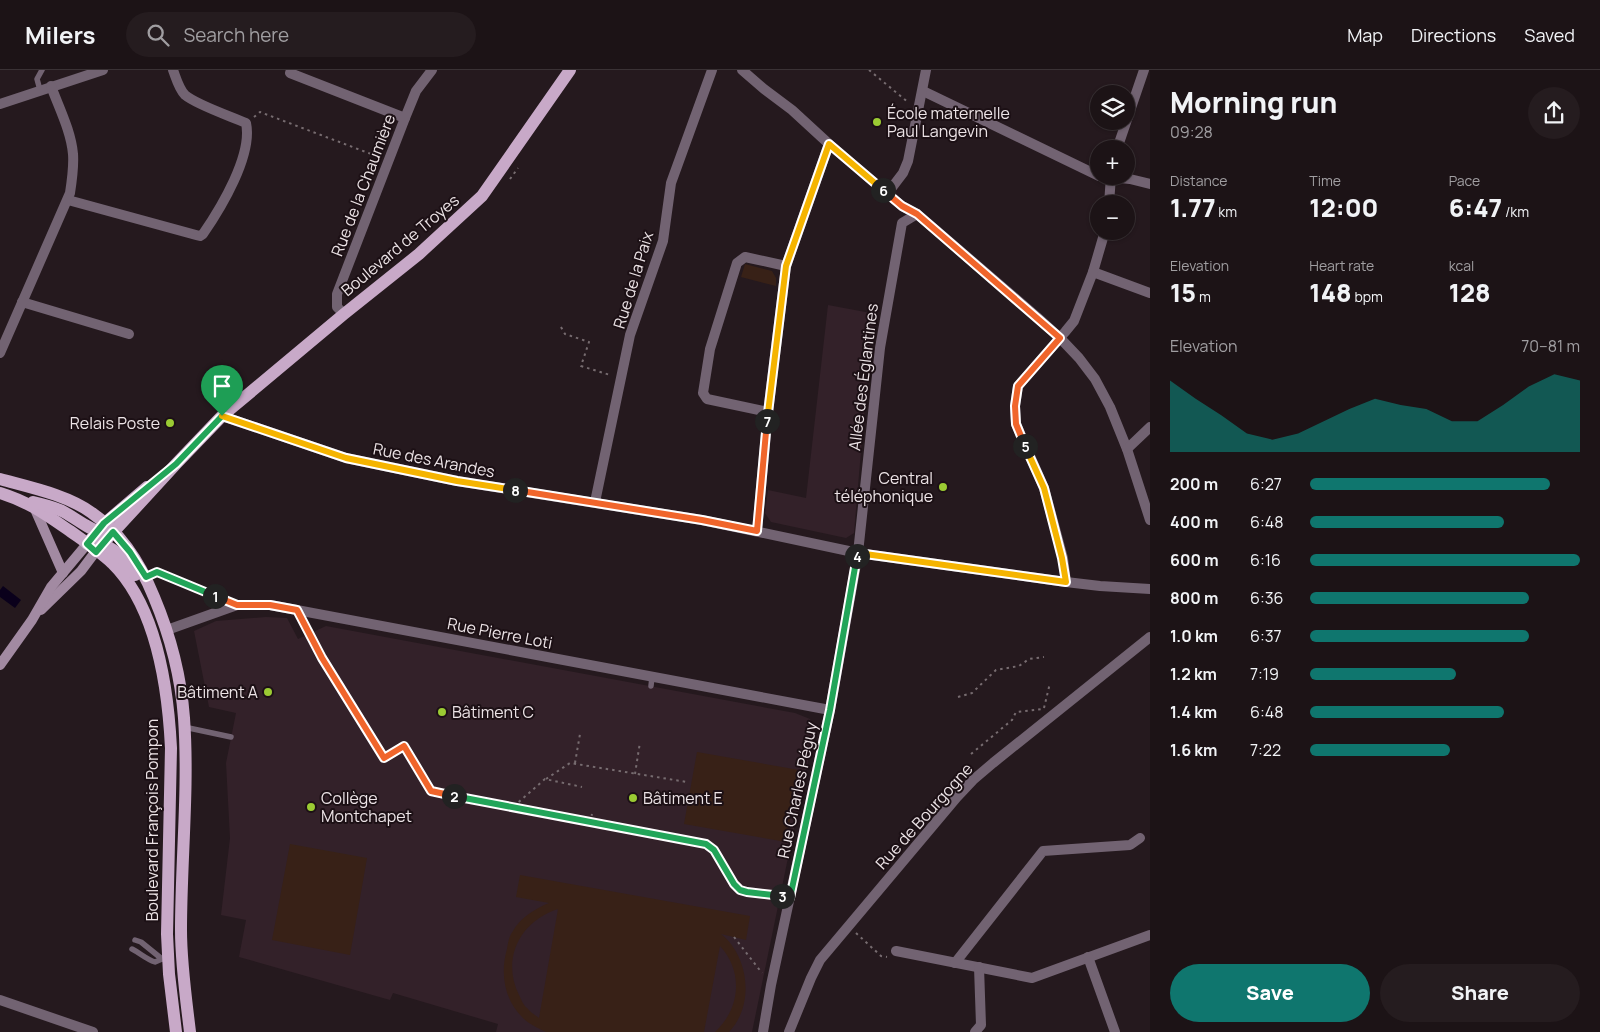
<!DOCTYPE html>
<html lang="en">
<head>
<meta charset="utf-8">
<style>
	:root { --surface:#1c1316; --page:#251c1f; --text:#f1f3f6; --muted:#a09ea1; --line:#3a3235; --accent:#0f766e }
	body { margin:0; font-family:Manrope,sans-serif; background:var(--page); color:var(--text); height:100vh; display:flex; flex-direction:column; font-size:19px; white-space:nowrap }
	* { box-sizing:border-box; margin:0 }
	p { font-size:16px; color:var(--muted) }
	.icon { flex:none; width:28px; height:28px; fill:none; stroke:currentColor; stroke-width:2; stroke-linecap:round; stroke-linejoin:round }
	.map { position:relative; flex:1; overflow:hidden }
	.details { display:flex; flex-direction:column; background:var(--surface); width:450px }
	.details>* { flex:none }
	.fabs { position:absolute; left:1090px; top:15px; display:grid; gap:10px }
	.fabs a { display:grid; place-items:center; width:45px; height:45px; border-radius:50%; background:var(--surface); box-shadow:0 1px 4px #0004,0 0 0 1px var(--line); font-size:25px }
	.pin { position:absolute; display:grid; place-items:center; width:42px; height:42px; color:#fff; margin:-51px -21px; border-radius:50% 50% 50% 0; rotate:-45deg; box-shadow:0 0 5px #0007 }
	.pin .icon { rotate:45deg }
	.km { position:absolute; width:25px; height:25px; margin:-12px; border-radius:50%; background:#222; color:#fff; font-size:14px; line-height:25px; text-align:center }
	.round { display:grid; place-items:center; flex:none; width:52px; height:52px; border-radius:26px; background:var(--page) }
	.summary { display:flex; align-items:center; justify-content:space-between; height:85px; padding:0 20px }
	h1 { font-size:28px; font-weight:800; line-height:38px }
	.figures { display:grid; grid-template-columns:repeat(3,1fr); gap:8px; height:85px; padding:5px 20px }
	.figures div { display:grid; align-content:center }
	.figures b { font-size:25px; font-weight:800 }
	.figures small { font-size:14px; font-weight:400 }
	.figures p { font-size:14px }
	.chart { height:140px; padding:10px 20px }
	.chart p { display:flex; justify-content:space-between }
	.chart svg { width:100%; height:90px; margin-top:5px; fill:var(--accent); opacity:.7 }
	.cta { display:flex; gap:10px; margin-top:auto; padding:10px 20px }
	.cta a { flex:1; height:58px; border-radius:30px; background:var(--accent); color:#fff; font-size:20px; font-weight:800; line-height:58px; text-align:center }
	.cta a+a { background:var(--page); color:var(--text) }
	ul { padding:0 20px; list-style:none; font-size:16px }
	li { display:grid; grid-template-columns:80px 60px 1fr; align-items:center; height:38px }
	li i { height:12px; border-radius:6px; background:var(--accent) }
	header { display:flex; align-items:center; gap:30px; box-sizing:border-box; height:70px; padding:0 25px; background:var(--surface); border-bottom:1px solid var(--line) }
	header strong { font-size:24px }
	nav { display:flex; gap:28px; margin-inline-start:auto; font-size:18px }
	.search { width:350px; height:45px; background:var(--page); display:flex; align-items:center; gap:12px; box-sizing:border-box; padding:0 18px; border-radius:28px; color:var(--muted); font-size:19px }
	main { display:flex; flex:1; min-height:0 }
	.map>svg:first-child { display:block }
	.built { fill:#332129 }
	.green { fill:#382117; fill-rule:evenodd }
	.water { fill:#0a001b }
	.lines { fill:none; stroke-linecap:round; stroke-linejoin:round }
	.path { stroke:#776c70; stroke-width:2; stroke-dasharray:2.5 4; stroke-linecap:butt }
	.lane { stroke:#726372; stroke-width:5.5 }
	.street { stroke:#726372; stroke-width:10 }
	.secondary { stroke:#a28aa2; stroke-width:10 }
	.primary { stroke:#c8a9c8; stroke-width:12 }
	.split-1-casing { stroke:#fff; stroke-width:10 }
	.split-2-casing { stroke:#fff; stroke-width:10 }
	.split-3-casing { stroke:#fff; stroke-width:10 }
	.split-4-casing { stroke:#fff; stroke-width:10 }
	.split-5-casing { stroke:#fff; stroke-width:10 }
	.split-6-casing { stroke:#fff; stroke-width:10 }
	.split-7-casing { stroke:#fff; stroke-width:10 }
	.split-8-casing { stroke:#fff; stroke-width:10 }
	.split-9-casing { stroke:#fff; stroke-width:10 }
	.split-1 { stroke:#22a559; stroke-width:6 }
	.split-2 { stroke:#f0652b; stroke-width:6 }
	.split-3 { stroke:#22a559; stroke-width:6 }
	.split-4 { stroke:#22a559; stroke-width:6 }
	.split-5 { stroke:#f5b400; stroke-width:6 }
	.split-6 { stroke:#f0652b; stroke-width:6 }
	.split-7 { stroke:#f5b400; stroke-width:6 }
	.split-8 { stroke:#f0652b; stroke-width:6 }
	.split-9 { stroke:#f5b400; stroke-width:6 }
	.poi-dot { fill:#9bcb33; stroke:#1c1015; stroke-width:2 }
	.labels { text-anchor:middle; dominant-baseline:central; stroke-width:4; stroke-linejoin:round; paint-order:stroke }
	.poi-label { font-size:16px; fill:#ece3e6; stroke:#1c1015; text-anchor:start }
	.street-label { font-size:16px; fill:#ece3e6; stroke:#1c1015 }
</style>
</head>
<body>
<header>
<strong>Milers</strong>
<div class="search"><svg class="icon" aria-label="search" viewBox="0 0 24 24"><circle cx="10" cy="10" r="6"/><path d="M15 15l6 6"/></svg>Search here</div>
<nav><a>Map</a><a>Directions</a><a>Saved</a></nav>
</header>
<main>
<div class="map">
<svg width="1150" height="962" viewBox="0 0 1150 962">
	<rect width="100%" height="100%" fill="#25191e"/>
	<g class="built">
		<path d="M828 235 876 244 870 276 854 463 846 468 771 452 765 443 768 420 806 428Z"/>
		<path d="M266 547 287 548 298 569 326 556 795 643 810 649 813 655 814 662 752 962H496L498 954 393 923 390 930 239 887 246 850 221 845 230 768 226 693 236 643 209 637 194 561 216 551Z"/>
	</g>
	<g class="green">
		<path d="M745 194 772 201 776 208V216L741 207Z"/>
		<path d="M697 682 799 700 786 772 684 754Z"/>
		<path d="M290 774 367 788 350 885 272 870Z"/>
		<path d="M520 805 750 846 746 870 721 864C749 886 755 935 729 962H715C740 939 744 902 720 876L704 962H546C538 958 529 954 523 948 504 930 500 903 507 879 508 873 509 866 513 861 520 848 536 838 549 833L516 827ZM558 839 539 948C535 945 530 942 527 938 523 935 521 929 519 925 501 889 520 851 558 839Z"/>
	</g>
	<path class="water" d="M3 516 21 530 15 538 0 527V520Z"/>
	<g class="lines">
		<g class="path">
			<path d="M869 0 909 33"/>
			<path d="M254 47 260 42 379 87"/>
			<path d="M510 109 518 98"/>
			<path d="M561 257 565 264 589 272 581 296 610 305"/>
			<path d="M156 502 221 529"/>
			<path d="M304 553 322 588 384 689 403 676 431 721 513 737 545 709 582 717"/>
			<path d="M958 627 972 623 996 600 1019 596 1029 589 1044 587"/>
			<path d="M1044 638 1050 613"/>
			<path d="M971 684 1012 650 1016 642 1042 639"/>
			<path d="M575 693 580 664"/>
			<path d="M635 704 640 672"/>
			<path d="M546 709 570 693 687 712"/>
			<path d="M513 737 706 774 714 780 734 814 740 820 747 822 780 826"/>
			<path d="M590 752 592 744"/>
			<path d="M856 863 881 886 887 887"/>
			<path d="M734 867 762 903"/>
		</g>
		<g class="lane">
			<path d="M40 20 37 9 42 0"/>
			<path d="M651 616 652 607"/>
			<path d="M184 657 231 667"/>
			<path d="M135 870 141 872 162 889 166 886"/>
			<path d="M132 879C140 883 146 889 155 892L162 889"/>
		</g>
		<g class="street">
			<path d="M291 0 290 3 405 48"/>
			<path d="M742 0 764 19 792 40 829 74 902 136 917 144 937 161 1037 247 1060 268 1079 288 1095 309 1110 337 1127 379 1150 450"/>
			<path d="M923 21 1099 106"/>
			<path d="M0 34 103 0"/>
			<path d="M1117 79 1144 0"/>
			<path d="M1100 106 1130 109 1150 114"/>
			<path d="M887 124 903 103 908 91 926 0"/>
			<path d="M68 130 196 165 200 166 203 164C221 138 253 85 246 53 230 46 197 35 185 25 179 19 176 8 173 0"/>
			<path d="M1109 134 1111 106"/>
			<path d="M1093 202 1150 223"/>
			<path d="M22 232 129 264"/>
			<path d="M344 244 337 237V224L405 48 416 21 432 0"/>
			<path d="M0 283 70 123C72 110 74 97 73 84 71 61 59 38 51 16"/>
			<path d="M768 342 707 329 703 323 710 279 737 193 745 187 786 196"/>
			<path d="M222 346 346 388 457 411 702 450 858 483 1066 512 1100 516 1150 519"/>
			<path d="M1127 379 1150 357"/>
			<path d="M595 432 630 265 663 171 671 113 712 0"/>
			<path d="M757 461 768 342 786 196 829 74"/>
			<path d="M1066 512 1063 488 1044 418 1016 354 1015 336 1018 316 1065 262 1074 251 1093 202 1105 161"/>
			<path d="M167 560 237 535H270L830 640"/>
			<path d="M896 881 1032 908 1150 865"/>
			<path d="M1088 887 1115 962"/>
			<path d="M955 893 1043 781 1130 775 1140 768"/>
			<path d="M0 930 93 962"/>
			<path d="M763 962 771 915 830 640 858 483 880 278 902 153 917 144"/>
			<path d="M789 962 811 908 820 890 957 727 973 710 993 693 1150 567"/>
			<path d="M975 962 981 955 979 897"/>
		</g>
		<g class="secondary">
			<path d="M34 437 63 503"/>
			<path d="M41 540 81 501 96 481"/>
			<path d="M0 595 32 550 51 517 87 474"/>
		</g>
		<g class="primary">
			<path d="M0 409C29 417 68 425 92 443 121 463 141 495 154 527 170 565 181 607 184 648 189 718 181 790 181 860 181 894 186 928 190 962"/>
			<path d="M0 423C29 432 45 444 70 461 84 471 99 481 112 493 157 537 168 618 171 678L167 864 169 904 176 962"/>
			<path d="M33 432C44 435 55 437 64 442 77 449 89 460 104 463"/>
			<path d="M96 473C114 475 125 491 135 505"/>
			<path d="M87 474 105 453 147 417"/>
			<path d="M96 481 176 394 222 346 344 244 419 184 482 126 570 0"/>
		</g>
	</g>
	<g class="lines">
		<defs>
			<path id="split-1" d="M215 526 157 502 146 507 130 482 113 462 96 482 87 474 104 453 176 394 222 346"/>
			<path id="split-2" d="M215 526 237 535H270L297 540 322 588 384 688 404 676 431 721 454 726"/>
			<path id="split-3" d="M454 726 706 774 714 780 734 814 740 820 747 822 782 826"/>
			<path id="split-4" d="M782 826 790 828 830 640 857 486"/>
			<path id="split-5" d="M857 486 858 483 1066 512 1062 488 1044 418 1025 376"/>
			<path id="split-6" d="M883 120 902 136 917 144 1060 268 1018 316 1015 336 1016 354 1025 376"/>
			<path id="split-7" d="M767 351 786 196 829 74 883 120"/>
			<path id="split-8" d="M515 420 702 450 757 461 767 351"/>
			<path id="split-9" d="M222 346 346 388 457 411 515 420"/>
		</defs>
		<use href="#split-1" class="split-1-casing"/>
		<use href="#split-2" class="split-2-casing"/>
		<use href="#split-3" class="split-3-casing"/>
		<use href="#split-4" class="split-4-casing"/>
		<use href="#split-5" class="split-5-casing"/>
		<use href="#split-6" class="split-6-casing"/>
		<use href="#split-7" class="split-7-casing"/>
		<use href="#split-8" class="split-8-casing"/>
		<use href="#split-9" class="split-9-casing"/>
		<use href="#split-1" class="split-1"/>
		<use href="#split-2" class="split-2"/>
		<use href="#split-3" class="split-3"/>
		<use href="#split-4" class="split-4"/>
		<use href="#split-5" class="split-5"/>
		<use href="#split-6" class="split-6"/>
		<use href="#split-7" class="split-7"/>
		<use href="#split-8" class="split-8"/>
		<use href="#split-9" class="split-9"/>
	</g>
	<g class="poi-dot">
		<circle cx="877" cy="52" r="5"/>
		<circle cx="170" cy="353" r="5"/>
		<circle cx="943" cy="417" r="5"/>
		<circle cx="268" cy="622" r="5"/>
		<circle cx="442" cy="642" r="5"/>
		<circle cx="633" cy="728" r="5"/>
		<circle cx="311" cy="737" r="5"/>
	</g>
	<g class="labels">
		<g class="poi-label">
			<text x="887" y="43">École maternelle<tspan x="887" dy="18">Paul Langevin</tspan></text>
			<text x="160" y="353" text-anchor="end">Relais Poste</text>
			<text x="933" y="408" text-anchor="end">Central<tspan x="933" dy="18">téléphonique</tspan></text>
			<text x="258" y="622" text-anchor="end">Bâtiment A</text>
			<text x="452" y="642">Bâtiment C</text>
			<text x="321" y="728">Collège<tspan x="321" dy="18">Montchapet</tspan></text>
			<text x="643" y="728">Bâtiment E</text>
		</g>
		<g class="street-label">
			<text transform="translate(363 115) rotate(-69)">Rue de la Chaumière</text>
			<text transform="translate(400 175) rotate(-40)">Boulevard de Troyes</text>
			<text transform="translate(633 210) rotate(-73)">Rue de la Paix</text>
			<text transform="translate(863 307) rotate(-83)">Allée des Églantines</text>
			<text transform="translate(434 390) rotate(11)">Rue des Arandes</text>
			<text transform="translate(500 563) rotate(11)">Rue Pierre Loti</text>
			<text transform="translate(797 720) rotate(-78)">Rue Charles Péguy</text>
			<text transform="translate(924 746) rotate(-48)">Rue de Bourgogne</text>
			<text transform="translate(152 750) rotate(-90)">Boulevard François Pompon</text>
		</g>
	</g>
</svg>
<div class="fabs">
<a><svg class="icon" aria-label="layers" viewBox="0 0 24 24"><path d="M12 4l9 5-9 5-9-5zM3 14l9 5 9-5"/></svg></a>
<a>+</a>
<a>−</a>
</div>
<div class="pin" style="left:222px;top:346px;background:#1e9e55"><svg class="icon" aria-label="arrive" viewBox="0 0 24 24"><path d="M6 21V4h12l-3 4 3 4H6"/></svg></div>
<b class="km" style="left:215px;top:526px">1</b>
<b class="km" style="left:454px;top:726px">2</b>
<b class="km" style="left:782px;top:826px">3</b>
<b class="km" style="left:857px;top:486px">4</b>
<b class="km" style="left:1025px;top:376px">5</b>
<b class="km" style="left:883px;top:120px">6</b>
<b class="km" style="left:767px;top:351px">7</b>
<b class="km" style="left:515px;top:420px">8</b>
</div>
<section class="details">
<div class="summary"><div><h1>Morning run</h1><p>09:28</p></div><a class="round"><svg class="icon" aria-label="share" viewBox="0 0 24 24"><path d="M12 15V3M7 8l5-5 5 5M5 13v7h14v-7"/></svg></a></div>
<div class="figures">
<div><p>Distance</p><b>1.77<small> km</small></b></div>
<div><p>Time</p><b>12:00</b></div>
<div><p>Pace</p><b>6:47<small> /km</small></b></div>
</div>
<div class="figures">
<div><p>Elevation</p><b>15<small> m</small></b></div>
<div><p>Heart rate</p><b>148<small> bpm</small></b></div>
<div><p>kcal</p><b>128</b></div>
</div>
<div class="chart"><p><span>Elevation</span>70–81 m</p>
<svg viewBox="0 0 160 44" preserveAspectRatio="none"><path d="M0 44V9L10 18L20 26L30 35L40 38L50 35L60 29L70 23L80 18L90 21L100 23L110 29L120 29L130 21L140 12L150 6L160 9V44z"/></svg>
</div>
<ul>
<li><b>200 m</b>6:27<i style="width:89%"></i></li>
<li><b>400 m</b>6:48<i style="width:72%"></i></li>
<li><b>600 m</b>6:16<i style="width:100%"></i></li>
<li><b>800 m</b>6:36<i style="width:81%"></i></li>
<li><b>1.0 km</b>6:37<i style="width:81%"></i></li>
<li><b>1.2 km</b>7:19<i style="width:54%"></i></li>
<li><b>1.4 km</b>6:48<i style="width:72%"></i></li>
<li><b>1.6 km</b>7:22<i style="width:52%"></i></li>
</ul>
<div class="cta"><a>Save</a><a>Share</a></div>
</section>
</main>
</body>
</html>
